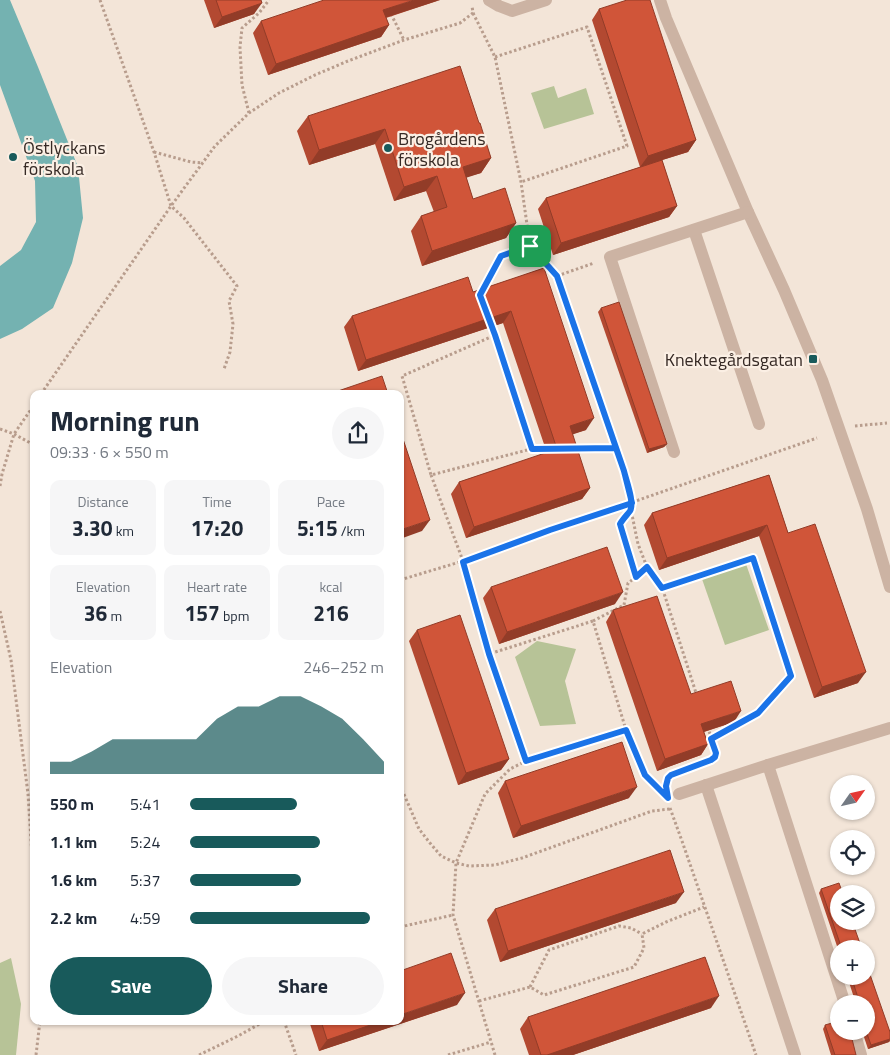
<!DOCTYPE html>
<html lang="en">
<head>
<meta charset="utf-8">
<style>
	:root { --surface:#fff; --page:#f6f6f7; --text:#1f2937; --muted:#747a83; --accent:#185a5b }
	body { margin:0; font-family:"Titillium Web",sans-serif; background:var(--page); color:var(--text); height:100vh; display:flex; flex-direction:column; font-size:19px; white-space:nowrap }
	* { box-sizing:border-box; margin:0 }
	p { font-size:16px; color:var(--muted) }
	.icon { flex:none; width:28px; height:28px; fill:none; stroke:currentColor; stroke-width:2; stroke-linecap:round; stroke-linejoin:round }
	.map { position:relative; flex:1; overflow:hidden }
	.sheet { position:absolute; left:30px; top:390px; width:374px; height:635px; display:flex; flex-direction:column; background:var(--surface); border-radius:10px; box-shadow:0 1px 4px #0004 }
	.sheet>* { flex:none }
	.needle { width:32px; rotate:56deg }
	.tools { position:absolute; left:830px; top:775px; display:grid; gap:10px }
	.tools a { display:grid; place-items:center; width:45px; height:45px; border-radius:50%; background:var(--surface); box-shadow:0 1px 4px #0004; font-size:25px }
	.pin { position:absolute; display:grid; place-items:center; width:42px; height:42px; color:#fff; margin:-21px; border-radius:10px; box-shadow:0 2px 8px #0006 }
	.round { display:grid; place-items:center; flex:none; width:52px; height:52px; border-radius:26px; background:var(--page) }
	.overview { display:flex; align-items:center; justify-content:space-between; height:85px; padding:0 20px }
	h1 { font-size:28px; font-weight:700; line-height:38px }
	.metrics { display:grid; grid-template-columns:repeat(3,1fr); gap:8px; height:85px; padding:5px 20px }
	.metrics div { display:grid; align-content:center; border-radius:10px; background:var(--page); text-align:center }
	.metrics b { font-size:21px; font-weight:700 }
	.metrics small { font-size:14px; font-weight:400 }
	.metrics p { font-size:14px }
	.chart { height:140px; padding:10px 20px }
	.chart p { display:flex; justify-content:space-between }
	.chart svg { width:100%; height:90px; margin-top:5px; fill:var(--accent); opacity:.7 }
	.action { display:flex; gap:10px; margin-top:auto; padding:10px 20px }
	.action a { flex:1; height:58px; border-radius:30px; background:var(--accent); color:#fff; font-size:20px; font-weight:700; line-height:58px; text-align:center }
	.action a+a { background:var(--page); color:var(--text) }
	ul { padding:0 20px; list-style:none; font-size:16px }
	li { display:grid; grid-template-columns:80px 60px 1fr; align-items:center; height:38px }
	li i { height:12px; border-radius:6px; background:var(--accent) }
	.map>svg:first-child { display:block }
	.green { fill:#b7c397 }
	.water { fill:#74b2b1 }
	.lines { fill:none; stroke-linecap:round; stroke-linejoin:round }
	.path { stroke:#b89d8d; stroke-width:3; stroke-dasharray:2.5 2.5; stroke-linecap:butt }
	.minor { stroke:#ccb3a3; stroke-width:12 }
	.wall { fill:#b34931 }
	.shaded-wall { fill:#923c28 }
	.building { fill:#d05539; stroke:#923c28 }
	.route-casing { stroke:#fff; stroke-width:10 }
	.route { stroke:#1a73e8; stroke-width:6 }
	.poi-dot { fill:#185a5b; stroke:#fbefe4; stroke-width:2 }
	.labels { text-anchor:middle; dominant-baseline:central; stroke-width:4.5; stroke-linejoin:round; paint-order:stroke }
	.poi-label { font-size:18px; fill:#362a25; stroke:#fbefe4; text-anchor:start }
</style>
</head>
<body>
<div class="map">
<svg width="890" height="1055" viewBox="0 0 890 1055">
	<rect width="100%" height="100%" fill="#f3e5d8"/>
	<g class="green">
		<path d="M554 86 558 98 586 88 594 114 544 129 531 93Z"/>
		<path d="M746 564 769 630 725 645 702 579Z"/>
		<path d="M537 641 576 649 565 681 576 724 540 726 515 657Z"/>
		<path d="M11 958 21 1004 16 1055H0V963Z"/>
	</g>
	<path class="water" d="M0 0H10L38 67 78 167 83 218 72 263 53 308 22 329 0 339V266L21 250 36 222 35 181 0 85Z"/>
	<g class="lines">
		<g class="path">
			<path d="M100 0 154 152 171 206 184 218 237 286 229 301 233 324 230 352 224 369"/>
			<path d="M473 13 495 57 521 182 530 246 557 276 624 471 632 503 631 510 638 544 647 567 662 587 697 696"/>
			<path d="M391 14 404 40"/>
			<path d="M495 57 587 27 627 146 521 182"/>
			<path d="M249 113 242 85 240 47 242 28 259 13 269 0"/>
			<path d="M154 152 191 162 203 163"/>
			<path d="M557 276 594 263"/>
			<path d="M483 290 501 255 530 246"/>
			<path d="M491 324 495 335 531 449 431 475 402 376 495 335"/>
			<path d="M41 394 171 206 215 146 249 113 279 93 315 75 348 61 404 40 460 23 473 13 472 6"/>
			<path d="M855 426 887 423"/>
			<path d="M0 429 14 434 34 445"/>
			<path d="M531 449H548"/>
			<path d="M575 449 616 448"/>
			<path d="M431 475 463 561 489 654"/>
			<path d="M0 486 2 474 14 434 34 405"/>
			<path d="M631 510 626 515 620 523 636 577"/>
			<path d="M400 580 463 561 817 438"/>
			<path d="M662 587 753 558 791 676 757 713 711 739"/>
			<path d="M0 611 11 660 28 794 34 886"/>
			<path d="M593 621 624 605 628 583 636 577 647 567"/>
			<path d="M626 730 645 775 662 792"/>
			<path d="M667 782 668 778 671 775 711 760 715 757 716 753 708 728"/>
			<path d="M400 785 419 829 430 843 441 856 456 863 469 866 495 865 522 858 652 811 670 809"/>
			<path d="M670 808 682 841 756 1055"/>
			<path d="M400 927 453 915"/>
			<path d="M530 987 549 950 619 926 631 928 642 934"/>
			<path d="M479 1001 530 987 544 995 634 967 644 948 642 934 666 922 704 907"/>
			<path d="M284 1021 296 1055"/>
			<path d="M36 1055 40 1021"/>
			<path d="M199 1055 238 1036 265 1021"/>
			<path d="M448 1055 491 1042"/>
			<path d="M495 1055 453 915 456 863 485 794 510 769 526 761 626 730 593 621 489 654 526 761"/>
		</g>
		<g class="minor">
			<path d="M489 0 499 6 512 11 546 0"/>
			<path d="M660 0 666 18 748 212 784 290 822 380 867 509 890 587"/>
			<path d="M694 230 759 424"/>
			<path d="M674 452 610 257 748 212"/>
			<path d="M768 765 845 1004"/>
			<path d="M706 785 795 1055"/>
			<path d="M679 794 768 765 890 728"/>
			<path d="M854 1031 861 1055"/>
		</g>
	</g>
	<g class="wall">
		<path d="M204 0H261L254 14 214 28Z"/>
		<path d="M440 0 386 18 389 25 381 37 268 75 253 33 261 21Z"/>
		<path d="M599 9 696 140 688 152 662 160 677 206 669 217 553 255 538 209 546 198 640 167 592 20Z"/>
		<path d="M308 116 479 123 491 158 481 173 466 177 473 199 516 223 506 238 422 266 411 231 421 216 434 212 426 191 394 201 375 144 309 165 297 131Z"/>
		<path d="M544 268 586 430 572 434 590 488 582 499 466 538 451 494 459 482 547 453 503 323 358 371 344 327 352 316 473 292Z"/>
		<path d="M601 308 667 444 664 447 647 453 598 312Z"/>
		<path d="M769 475 788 533 858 683 814 698 759 536 659 570 644 525 652 513Z"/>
		<path d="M491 587 615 604 499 644 483 598Z"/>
		<path d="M613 610 691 694 734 722 704 732 708 744 701 755 657 771 606 622Z"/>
		<path d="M417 630 509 759 501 770 458 785 409 641Z"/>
		<path d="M505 781 629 798 513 838 498 793Z"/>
		<path d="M821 889 862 949H839V952L819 893Z"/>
		<path d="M676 903 500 962 487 920 495 909Z"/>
		<path d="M847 976H866L890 1032V1041L889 1042 868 1049 862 1031H866V1004H856Z"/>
		<path d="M457 1005 319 1051 309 1021H400Z"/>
		<path d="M711 1008 573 1055H529L520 1029 528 1017Z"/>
		<path d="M825 1025 856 1055H831L823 1029Z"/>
	</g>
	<g class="shaded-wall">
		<path d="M414 0H440L375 21 383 10Z"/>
		<path d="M262 3 254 14 214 28 222 17Z"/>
		<path d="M389 25 381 37 268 75 276 64Z"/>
		<path d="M385 129 375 144 309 165 319 150Z"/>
		<path d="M696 140 688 152 640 167 648 156Z"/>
		<path d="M491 158 481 173 453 182 463 167Z"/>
		<path d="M437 176 426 191 394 201 404 187Z"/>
		<path d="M677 206 669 217 553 255 561 243Z"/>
		<path d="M516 223 506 238 422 266 432 251Z"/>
		<path d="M511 311 503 323 358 371 366 360Z"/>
		<path d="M594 418 586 430 562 438 570 426Z"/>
		<path d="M667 444 664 447 647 453 649 449Z"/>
		<path d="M590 488 582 499 466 538 474 527Z"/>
		<path d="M430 520 422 531 400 539V530Z"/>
		<path d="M767 525 759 536 659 570 667 558Z"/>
		<path d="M623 592 615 604 499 644 507 632Z"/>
		<path d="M866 672 858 683 814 698 822 687Z"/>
		<path d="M741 711 734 722 694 735 701 724Z"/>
		<path d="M708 744 701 755 657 771 665 759Z"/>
		<path d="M509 759 501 770 458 785 466 773Z"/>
		<path d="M637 787 629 798 513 838 521 826Z"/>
		<path d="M684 892 676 903 500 962 508 951Z"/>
		<path d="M465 993 457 1005 319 1051 327 1040 382 1021H400V1015Z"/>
		<path d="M719 996 711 1008 573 1055H547Z"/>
		<path d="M890 1039 889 1042 868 1049 871 1045Z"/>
	</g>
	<g class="building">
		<path d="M216 0H261L262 3 222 17Z"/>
		<path d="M324 0H414L383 10 389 25 276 64 261 21Z"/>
		<path d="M627 0H650L696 140 648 156 599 9Z"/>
		<path d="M460 66 479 123H480L491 158 463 167 473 199 505 188 516 223 432 251 421 216 447 207 437 176 404 187 385 129 319 150 308 116Z"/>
		<path d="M662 160 677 206 561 243 546 198Z"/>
		<path d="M544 268 594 418 570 426 590 488 474 527 459 482 557 449 511 311 366 360 352 316 468 277 473 292Z"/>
		<path d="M619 302 667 444 649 449 601 308Z"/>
		<path d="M382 376 388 394H339L338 391Z"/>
		<path d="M400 430 430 520 400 530Z"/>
		<path d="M769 475 788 533 815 524 866 672 822 687 767 525 667 558 652 513Z"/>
		<path d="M607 547 623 592 507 632 491 587Z"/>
		<path d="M657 596 691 694 731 681 741 711 701 724 708 744 665 759 613 610Z"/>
		<path d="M460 615 509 759 466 773 417 630Z"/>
		<path d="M622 742 637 787 521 826 505 781Z"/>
		<path d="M670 850 684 892 508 951 495 909Z"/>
		<path d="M839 883 843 894H839V921H852L862 949H842L821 889Z"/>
		<path d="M451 953 465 993 400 1015V971Z"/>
		<path d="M705 957 719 996 547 1055H541L528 1017Z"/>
		<path d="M866 963 890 1032V1039L871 1045 866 1031V1004H860L851 976H866Z"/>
		<path d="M321 1021H382L327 1040Z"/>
		<path d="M839 1021V1031H850L856 1055H835L825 1025Z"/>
	</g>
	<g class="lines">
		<defs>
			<path id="route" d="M530 246 557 276 624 471C626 480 635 503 630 511 627 515 623 519 620 524L636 577 647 567 662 588 753 558 791 676 758 713 711 739 716 753 715 757 711 760 671 775 668 778 666 786 668 798 645 775 626 730 526 761 489 654 463 562 550 530 632 503 624 471 616 448 532 449 495 335 480 295 501 256 530 246"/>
		</defs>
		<use href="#route" class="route-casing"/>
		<use href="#route" class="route"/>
	</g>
	<g class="poi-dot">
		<circle cx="388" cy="148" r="5"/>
		<circle cx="13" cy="157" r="5"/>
		<rect x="808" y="354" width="10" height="10" rx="2.5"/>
	</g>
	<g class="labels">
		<g class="poi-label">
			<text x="398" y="138">Brogårdens<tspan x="398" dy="21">förskola</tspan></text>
			<text x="23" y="147">Östlyckans<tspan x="23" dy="21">förskola</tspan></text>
			<text x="803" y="359" text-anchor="end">Knektegårdsgatan</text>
		</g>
	</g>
</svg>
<div class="tools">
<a><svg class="needle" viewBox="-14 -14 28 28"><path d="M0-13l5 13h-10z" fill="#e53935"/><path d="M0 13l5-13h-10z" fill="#747a83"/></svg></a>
<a><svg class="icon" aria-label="locate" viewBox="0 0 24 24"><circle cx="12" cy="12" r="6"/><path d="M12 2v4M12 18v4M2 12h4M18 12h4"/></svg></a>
<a><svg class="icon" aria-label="layers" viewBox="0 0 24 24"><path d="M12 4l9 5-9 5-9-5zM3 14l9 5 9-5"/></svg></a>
<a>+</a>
<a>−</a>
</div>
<div class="pin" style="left:530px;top:246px;background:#1e9e55"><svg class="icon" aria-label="arrive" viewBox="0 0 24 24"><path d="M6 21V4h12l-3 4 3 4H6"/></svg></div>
<section class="sheet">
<div class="overview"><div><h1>Morning run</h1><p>09:33 · 6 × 550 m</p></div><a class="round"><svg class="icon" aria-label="share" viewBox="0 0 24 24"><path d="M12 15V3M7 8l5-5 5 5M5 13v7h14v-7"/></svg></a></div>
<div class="metrics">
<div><p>Distance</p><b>3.30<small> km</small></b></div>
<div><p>Time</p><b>17:20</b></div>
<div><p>Pace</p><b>5:15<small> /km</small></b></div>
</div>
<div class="metrics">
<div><p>Elevation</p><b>36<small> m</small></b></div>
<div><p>Heart rate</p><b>157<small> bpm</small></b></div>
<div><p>kcal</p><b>216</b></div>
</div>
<div class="chart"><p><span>Elevation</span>246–252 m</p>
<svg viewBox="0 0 160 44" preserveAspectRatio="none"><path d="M0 44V38L10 38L20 33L30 27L40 27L50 27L60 27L70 27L80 17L90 11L100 11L110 6L120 6L130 11L140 17L150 27L160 38V44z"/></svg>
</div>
<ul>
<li><b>550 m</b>5:41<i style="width:55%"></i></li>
<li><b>1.1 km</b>5:24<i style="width:67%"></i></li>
<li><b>1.6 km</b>5:37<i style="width:57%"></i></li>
<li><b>2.2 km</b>4:59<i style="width:93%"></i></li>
</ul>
<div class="action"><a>Save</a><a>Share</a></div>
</section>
</div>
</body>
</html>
